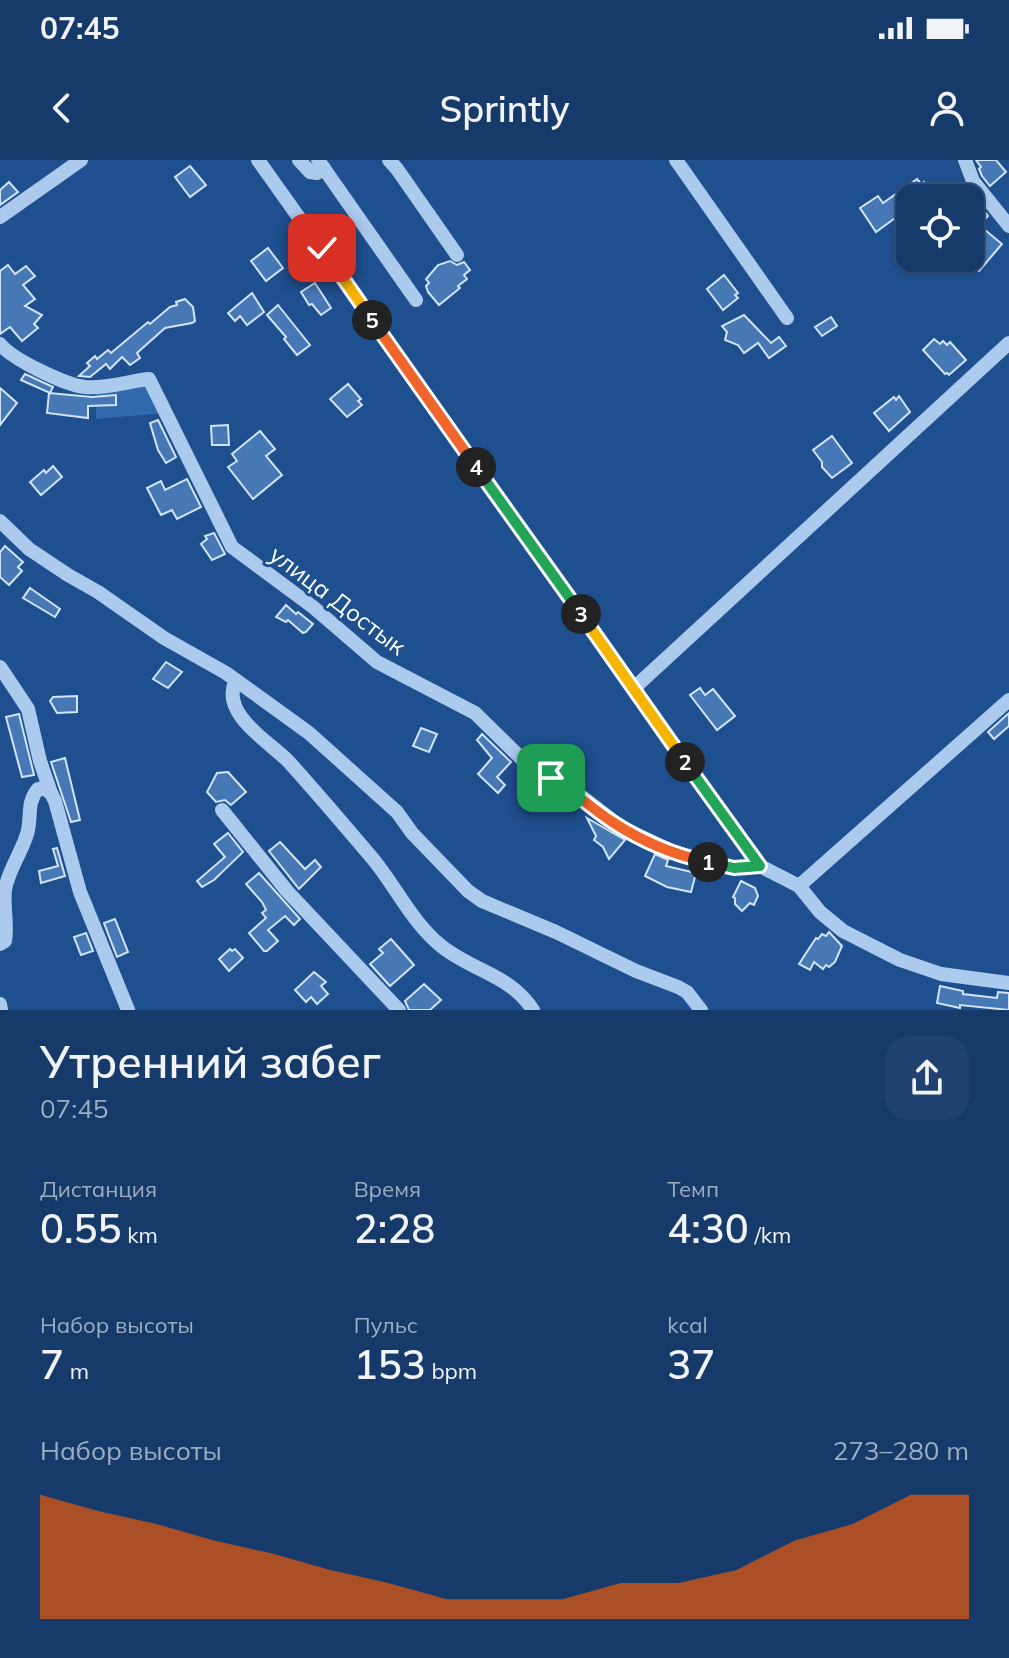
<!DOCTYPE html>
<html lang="ru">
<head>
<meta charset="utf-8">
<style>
	:root { --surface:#163b6a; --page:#1f4270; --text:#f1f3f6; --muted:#9eadc1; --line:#35557e; --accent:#ea580c }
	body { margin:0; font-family:Mulish,sans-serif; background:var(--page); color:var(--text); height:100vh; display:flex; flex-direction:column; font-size:30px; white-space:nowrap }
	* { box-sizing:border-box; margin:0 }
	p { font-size:26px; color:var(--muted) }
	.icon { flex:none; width:44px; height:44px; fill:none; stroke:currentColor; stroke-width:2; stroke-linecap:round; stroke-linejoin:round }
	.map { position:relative; height:850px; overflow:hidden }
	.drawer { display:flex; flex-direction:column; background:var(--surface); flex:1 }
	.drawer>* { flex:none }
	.fabs { position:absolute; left:896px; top:24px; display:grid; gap:16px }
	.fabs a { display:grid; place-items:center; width:88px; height:88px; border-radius:16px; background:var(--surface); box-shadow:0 2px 6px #0004,0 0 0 2px var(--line); font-size:40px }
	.pin { position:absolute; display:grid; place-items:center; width:68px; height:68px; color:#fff; margin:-34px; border-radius:16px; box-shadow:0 4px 12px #0006 }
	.km { position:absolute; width:40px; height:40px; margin:-20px; border-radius:50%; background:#222; color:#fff; font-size:22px; line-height:40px; text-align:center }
	.round { display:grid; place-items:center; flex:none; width:84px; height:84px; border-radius:24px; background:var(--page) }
	.overview { display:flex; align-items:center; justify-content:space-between; height:136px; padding:0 40px }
	h1 { font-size:44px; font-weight:600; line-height:60px }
	.stats { display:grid; grid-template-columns:repeat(3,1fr); gap:12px; height:136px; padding:8px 40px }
	.stats div { display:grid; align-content:center }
	.stats b { font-size:40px; font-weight:600 }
	.stats small { font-size:22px; font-weight:400 }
	.stats p { font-size:22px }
	.chart { height:224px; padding:16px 40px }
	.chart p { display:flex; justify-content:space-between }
	.chart svg { width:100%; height:144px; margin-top:8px; fill:var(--accent); opacity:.7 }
	.status { display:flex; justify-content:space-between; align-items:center; height:56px; padding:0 40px; background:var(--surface); direction:ltr }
	.status svg { height:22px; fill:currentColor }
	header { display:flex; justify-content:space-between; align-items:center; height:104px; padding:0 40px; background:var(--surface); font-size:36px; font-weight:600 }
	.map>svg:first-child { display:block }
	.green { fill:#3169ac }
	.building { fill:#4678b6; stroke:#d2e4f9; stroke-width:2 }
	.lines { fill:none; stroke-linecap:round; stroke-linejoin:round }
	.minor { stroke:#accaed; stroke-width:14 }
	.split-1-casing { stroke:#fff; stroke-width:16 }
	.split-2-casing { stroke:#fff; stroke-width:16 }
	.split-3-casing { stroke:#fff; stroke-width:16 }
	.split-4-casing { stroke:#fff; stroke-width:16 }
	.split-5-casing { stroke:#fff; stroke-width:16 }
	.split-6-casing { stroke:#fff; stroke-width:16 }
	.split-1 { stroke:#f0652b; stroke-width:10 }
	.split-2 { stroke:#22a559; stroke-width:10 }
	.split-3 { stroke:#f5b400; stroke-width:10 }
	.split-4 { stroke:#22a559; stroke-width:10 }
	.split-5 { stroke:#f0652b; stroke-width:10 }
	.split-6 { stroke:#f5b400; stroke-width:10 }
	.labels { text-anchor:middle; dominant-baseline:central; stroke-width:6; stroke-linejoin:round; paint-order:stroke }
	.street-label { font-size:24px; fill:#fff; stroke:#1e4f8e }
</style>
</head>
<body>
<div class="status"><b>07:45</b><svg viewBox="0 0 49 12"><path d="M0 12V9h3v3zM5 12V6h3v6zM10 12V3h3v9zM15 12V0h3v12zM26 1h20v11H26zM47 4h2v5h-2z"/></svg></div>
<header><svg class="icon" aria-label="back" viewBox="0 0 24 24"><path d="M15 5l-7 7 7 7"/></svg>Sprintly<svg class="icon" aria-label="person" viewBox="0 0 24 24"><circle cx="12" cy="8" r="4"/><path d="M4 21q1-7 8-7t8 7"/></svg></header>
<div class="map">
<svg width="1009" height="850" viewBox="0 0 1009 850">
	<rect width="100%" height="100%" fill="#1e4f8e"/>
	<path class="green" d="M148 220 164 253 96 259V226Z"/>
	<g class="building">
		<path d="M976 0H996L1006 12 990 26 982 16 979 9 981 7Z"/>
		<path d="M190 6 206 25 190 37 175 17Z"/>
		<path d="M917 19 922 25 924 22 936 38H910V47L876 72 860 48 878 36 883 43Z"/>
		<path d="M9 22 18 32 0 45V30Z"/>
		<path d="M982 48 988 56 979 65 1002 84 979 111 970 104V83L974 79 970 75V58Z"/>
		<path d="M268 88 283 108 266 121 251 101Z"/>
		<path d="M450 101 457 105 464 102 470 110 464 115 467 119 458 126 460 128 439 145 428 132 426 126 429 123 426 119 438 105Z"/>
		<path d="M8 105 15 114 26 106 35 116 23 125 35 139 25 146 42 155 34 164 38 168 22 181 10 167 0 174V111Z"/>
		<path d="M724 115 738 133 735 135 738 138 723 150 707 129Z"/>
		<path d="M315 123 331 148 321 155 312 144 309 145 301 132Z"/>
		<path d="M252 133 264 152 247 165 240 156 235 161 228 153Z"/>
		<path d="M185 139 193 147 195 161 192 163 165 168 137 193 140 198 130 205 122 197 110 209 106 204 90 217 79 216 90 206 87 203 95 196 97 199 108 190 111 193 148 162 150 164 170 147 177 145 176 142Z"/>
		<path d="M278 145 310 185 297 195 284 179 286 177 267 155Z"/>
		<path d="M744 155 771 183 779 177 786 186 769 198 758 183 744 193 738 185 725 180 727 172 722 166Z"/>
		<path d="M831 157 837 166 822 176 815 167Z"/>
		<path d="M934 179 940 184 943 181 947 185 950 182 966 200 949 215 947 213 945 214 923 190Z"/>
		<path d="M25 214 53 227 50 233 21 220Z"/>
		<path d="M348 224 361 239 358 241 362 245 347 257 330 239Z"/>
		<path d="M0 228 17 243 0 265Z"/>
		<path d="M49 233 92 237 116 235V245L88 246V258L47 253Z"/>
		<path d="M899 236 910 252 889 271 874 253 894 237 896 240Z"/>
		<path d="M158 260 176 297 166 303 158 290 150 263Z"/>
		<path d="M228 265 229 285H212L211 266Z"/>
		<path d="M260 271 275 289 266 296 282 315 253 339 228 307 237 301 232 294Z"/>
		<path d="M832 276 852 303 832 318 822 307V302L813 290Z"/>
		<path d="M53 306 62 317 41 335 30 322 44 310 46 313Z"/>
		<path d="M187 319 201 347 177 359 172 350 161 355 147 328 161 321 165 330Z"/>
		<path d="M214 373 225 394 212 400 201 384 207 379 205 376Z"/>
		<path d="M5 386 23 402 18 407 22 411 9 425 0 417V392Z"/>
		<path d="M30 428 60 449 55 457 23 438Z"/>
		<path d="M286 445 296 454 298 452 313 464 306 472 303 473 288 460 286 462 276 457Z"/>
		<path d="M166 502 182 512 168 528 153 519Z"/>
		<path d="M700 528 705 535 713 529 735 556 717 570 690 535Z"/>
		<path d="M77 536V552L57 553 50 541 53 537Z"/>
		<path d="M1009 553V566L994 579 988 572Z"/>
		<path d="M19 554 34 615 22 617 6 557Z"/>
		<path d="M421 568 437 574 429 592 413 586Z"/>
		<path d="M482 574 511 602 497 617 505 625 498 633 478 614 492 598 477 580Z"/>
		<path d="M65 598 80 660 71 662 51 602Z"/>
		<path d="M228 612 246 632 231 645 225 640 216 642 207 632 217 613Z"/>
		<path d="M587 658 625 680 609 699 603 687 594 680 596 676Z"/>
		<path d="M228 673 243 692 214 720 202 727 197 721 225 697 214 684Z"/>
		<path d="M280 682 305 709 315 700 321 707 299 729 269 691Z"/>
		<path d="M57 688 65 716 41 723 39 711 58 706 53 689Z"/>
		<path d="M655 694 668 700 666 706 696 713 691 732 667 727 645 716Z"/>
		<path d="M259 713 300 759 294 765 285 756 268 770 278 781 267 791H264L249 773 266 758 262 753 266 750 262 742 246 724Z"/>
		<path d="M741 721 755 728 758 736 754 745 750 743 742 751 735 744V738L733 737Z"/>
		<path d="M115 759 128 792 117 797 104 763Z"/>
		<path d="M829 772 842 786 835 802 829 807 826 805 823 809 814 802 810 810 799 804 816 778 818 779 822 774 826 776Z"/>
		<path d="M86 773 93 791 81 795 74 777Z"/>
		<path d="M391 779 414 805 390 826 370 804 383 793 379 789Z"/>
		<path d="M230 789 232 791 235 789 243 798 229 811 219 799Z"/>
		<path d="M314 812 326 822 321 826 328 834 317 844 311 837 306 842 295 830Z"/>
		<path d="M424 824 441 840 430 850H409L405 841Z"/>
		<path d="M940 826 963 831V834L997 838 998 832 1009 833V850L960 845V848L937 843Z"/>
	</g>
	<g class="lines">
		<g class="minor">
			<path d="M258 0 760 706 799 726 820 752 843 771 900 800 941 814 1009 823"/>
			<path d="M299 0 310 12 317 13 324 8"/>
			<path d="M318 0 416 140"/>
			<path d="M389 0 397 9 457 95"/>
			<path d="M676 0 787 158"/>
			<path d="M965 0 973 21 1009 66"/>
			<path d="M0 57 81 0"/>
			<path d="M0 184C12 199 65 225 85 227 105 229 129 221 149 219L232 387 313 447 377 502 475 553 527 604 577 633 621 667 680 695 734 708 760 706"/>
			<path d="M0 361 29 389 68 415 98 432 164 478 226 513 309 573 397 652 412 673 468 731 482 741 556 772 636 811 678 827 687 832 701 850"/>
			<path d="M0 507 28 549 40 601 51 633"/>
			<path d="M235 522C221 555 270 582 289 602 317 633 345 666 373 699 396 727 412 762 440 785 471 811 510 814 533 850"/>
			<path d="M634 528 1009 183"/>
			<path d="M222 650 287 731 399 850"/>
			<path d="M799 726 1009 540"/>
			<path d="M0 784 5 781C8 765 3 748 5 730 8 711 20 695 26 677 33 660 25 644 38 629L43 628 51 633 55 641 80 732 128 850"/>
			<path d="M0 844 1 850"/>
		</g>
	</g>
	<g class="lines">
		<defs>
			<path id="split-1" d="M551 618C574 631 590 647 611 661 641 681 674 695 708 702"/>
			<path id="split-2" d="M685 602 760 706 734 708 708 702"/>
			<path id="split-3" d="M581 454 685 602"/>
			<path id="split-4" d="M476 307 581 454"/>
			<path id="split-5" d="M372 160 476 307"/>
			<path id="split-6" d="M322 88 372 160"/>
		</defs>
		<use href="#split-1" class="split-1-casing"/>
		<use href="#split-2" class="split-2-casing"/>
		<use href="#split-3" class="split-3-casing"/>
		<use href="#split-4" class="split-4-casing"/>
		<use href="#split-5" class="split-5-casing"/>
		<use href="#split-6" class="split-6-casing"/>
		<use href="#split-1" class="split-1"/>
		<use href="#split-2" class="split-2"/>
		<use href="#split-3" class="split-3"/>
		<use href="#split-4" class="split-4"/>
		<use href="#split-5" class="split-5"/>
		<use href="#split-6" class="split-6"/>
	</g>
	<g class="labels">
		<g class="street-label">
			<text transform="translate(338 440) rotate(37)">улица Достык</text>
		</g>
	</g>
</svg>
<div class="fabs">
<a><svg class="icon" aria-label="locate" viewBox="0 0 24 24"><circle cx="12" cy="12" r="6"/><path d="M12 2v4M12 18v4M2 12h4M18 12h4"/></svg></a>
</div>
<div class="pin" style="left:551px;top:618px;background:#1e9e55"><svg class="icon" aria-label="arrive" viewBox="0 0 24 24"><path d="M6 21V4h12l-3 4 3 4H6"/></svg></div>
<div class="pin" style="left:322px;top:88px;background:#d93025"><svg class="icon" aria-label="check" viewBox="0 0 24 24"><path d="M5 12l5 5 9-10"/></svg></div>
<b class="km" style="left:708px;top:702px">1</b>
<b class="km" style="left:685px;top:602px">2</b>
<b class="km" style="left:581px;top:454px">3</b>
<b class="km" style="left:476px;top:307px">4</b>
<b class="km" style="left:372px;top:160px">5</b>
</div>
<section class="drawer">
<div class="overview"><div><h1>Утренний забег</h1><p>07:45</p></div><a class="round"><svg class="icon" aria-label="share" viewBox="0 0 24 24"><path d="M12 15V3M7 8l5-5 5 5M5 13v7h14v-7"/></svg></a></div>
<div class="stats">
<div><p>Дистанция</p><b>0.55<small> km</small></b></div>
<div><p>Время</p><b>2:28</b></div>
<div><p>Темп</p><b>4:30<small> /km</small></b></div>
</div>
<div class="stats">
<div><p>Набор высоты</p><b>7<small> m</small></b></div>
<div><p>Пульс</p><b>153<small> bpm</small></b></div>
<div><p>kcal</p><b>37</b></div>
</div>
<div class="chart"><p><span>Набор высоты</span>273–280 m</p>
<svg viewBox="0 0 160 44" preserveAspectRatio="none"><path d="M0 44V6L10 11L20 15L30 20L40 24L50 29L60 33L70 38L80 38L90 38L100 33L110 33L120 29L130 20L140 15L150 6L160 6V44z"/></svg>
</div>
</section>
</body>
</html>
